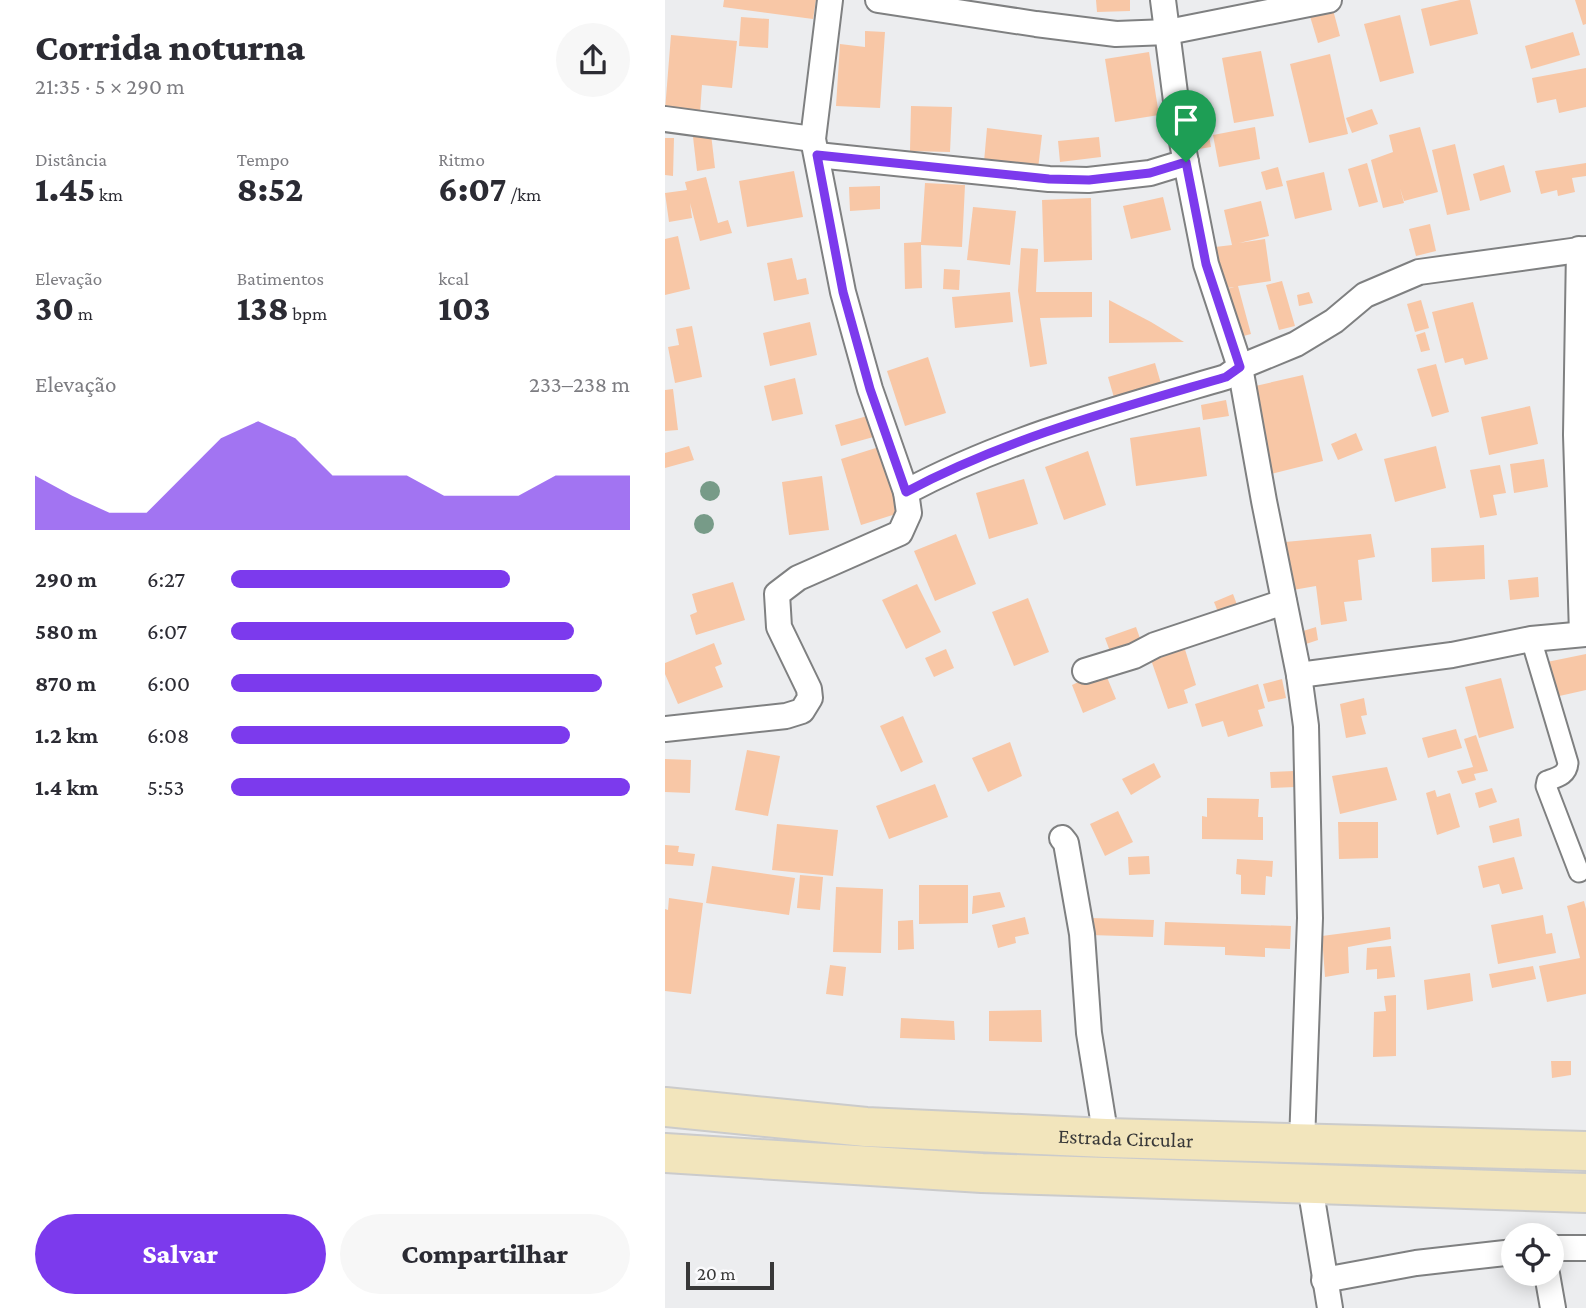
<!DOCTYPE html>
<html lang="pt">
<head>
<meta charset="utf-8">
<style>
	:root { --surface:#fff; --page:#f7f7f7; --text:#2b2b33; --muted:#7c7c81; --accent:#7c3aed }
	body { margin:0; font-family:"Crimson Pro",serif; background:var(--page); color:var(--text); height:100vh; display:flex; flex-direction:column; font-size:26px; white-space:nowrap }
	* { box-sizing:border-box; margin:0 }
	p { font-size:23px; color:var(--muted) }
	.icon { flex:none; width:38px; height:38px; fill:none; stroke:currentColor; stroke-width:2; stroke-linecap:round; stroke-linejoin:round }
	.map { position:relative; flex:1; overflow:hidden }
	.drawer { display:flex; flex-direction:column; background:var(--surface); width:665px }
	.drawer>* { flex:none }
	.buttons { position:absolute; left:836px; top:1223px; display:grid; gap:14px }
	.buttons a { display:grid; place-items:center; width:63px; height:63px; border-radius:50%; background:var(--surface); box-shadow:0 4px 18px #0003; font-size:35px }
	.scale { position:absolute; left:21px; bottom:18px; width:88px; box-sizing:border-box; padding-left:7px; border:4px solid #383838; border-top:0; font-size:19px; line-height:24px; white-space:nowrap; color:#383838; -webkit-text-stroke:5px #fafafc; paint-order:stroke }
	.pin { position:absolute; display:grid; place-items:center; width:60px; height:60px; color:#fff; margin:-72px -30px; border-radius:50% 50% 50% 0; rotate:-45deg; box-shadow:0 0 7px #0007 }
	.pin .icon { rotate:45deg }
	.round { display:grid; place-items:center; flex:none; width:74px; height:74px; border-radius:37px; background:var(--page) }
	.head { display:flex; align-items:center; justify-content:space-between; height:119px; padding:0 35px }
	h1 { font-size:38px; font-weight:800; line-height:52px }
	.stats { display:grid; grid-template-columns:repeat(3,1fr); gap:10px; height:119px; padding:7px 35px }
	.stats div { display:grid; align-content:center }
	.stats b { font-size:35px; font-weight:800 }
	.stats small { font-size:19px; font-weight:400 }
	.stats p { font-size:19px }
	.chart { height:196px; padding:14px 35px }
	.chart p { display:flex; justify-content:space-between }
	.chart svg { width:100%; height:126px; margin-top:7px; fill:var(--accent); opacity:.7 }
	.button { display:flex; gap:14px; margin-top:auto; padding:14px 35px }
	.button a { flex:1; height:80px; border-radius:42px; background:var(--accent); color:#fff; font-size:28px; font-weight:800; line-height:80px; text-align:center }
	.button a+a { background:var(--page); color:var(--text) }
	ul { padding:0 35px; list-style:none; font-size:23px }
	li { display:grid; grid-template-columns:112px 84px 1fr; align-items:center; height:52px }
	li i { height:18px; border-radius:9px; background:var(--accent) }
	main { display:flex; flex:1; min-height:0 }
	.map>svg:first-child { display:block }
	.building { fill:#f8c7a6 }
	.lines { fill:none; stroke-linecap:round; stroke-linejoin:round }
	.pedestrian-casing { stroke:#7f8081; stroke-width:23 }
	.minor-casing { stroke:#7f8081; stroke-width:28 }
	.primary-casing { stroke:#cbcbcb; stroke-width:42 }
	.pedestrian { stroke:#fff; stroke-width:19 }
	.minor { stroke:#fff; stroke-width:24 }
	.primary { stroke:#f2e5bc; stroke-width:38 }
	.tree { fill:#779b88 }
	.route-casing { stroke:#fff; stroke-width:14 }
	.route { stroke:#7c3aed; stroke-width:9 }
	.labels { text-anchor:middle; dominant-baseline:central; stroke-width:6; stroke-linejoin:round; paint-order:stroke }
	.street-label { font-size:21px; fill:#383838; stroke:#fafafc }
</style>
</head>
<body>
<main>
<section class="drawer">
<div class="head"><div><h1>Corrida noturna</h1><p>21:35 · 5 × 290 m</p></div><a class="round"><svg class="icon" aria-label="share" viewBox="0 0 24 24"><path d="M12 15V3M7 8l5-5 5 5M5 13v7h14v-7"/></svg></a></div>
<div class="stats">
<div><p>Distância</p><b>1.45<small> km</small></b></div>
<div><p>Tempo</p><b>8:52</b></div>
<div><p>Ritmo</p><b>6:07<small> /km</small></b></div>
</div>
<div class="stats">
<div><p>Elevação</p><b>30<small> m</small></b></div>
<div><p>Batimentos</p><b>138<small> bpm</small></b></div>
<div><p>kcal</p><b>103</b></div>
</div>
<div class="chart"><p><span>Elevação</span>233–238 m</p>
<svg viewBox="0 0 160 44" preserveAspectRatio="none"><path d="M0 44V25L10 32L20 38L30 38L40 25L50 12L60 6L70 12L80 25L90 25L100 25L110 32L120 32L130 32L140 25L150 25L160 25V44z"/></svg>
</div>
<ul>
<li><b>290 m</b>6:27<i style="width:70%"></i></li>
<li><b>580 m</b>6:07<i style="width:86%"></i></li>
<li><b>870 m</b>6:00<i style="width:93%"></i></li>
<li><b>1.2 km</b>6:08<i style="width:85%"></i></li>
<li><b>1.4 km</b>5:53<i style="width:100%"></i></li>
</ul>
<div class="button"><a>Salvar</a><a>Compartilhar</a></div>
</section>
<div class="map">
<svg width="921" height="1308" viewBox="0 0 921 1308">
	<rect width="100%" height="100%" fill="#ecedef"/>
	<g class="building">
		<path d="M59 0H151L148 19 58 7Z"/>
		<path d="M431 0H465V11L432 12Z"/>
		<path d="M795 0H805L813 34 765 46 756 9Z"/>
		<path d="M910 0H921V24L918 25Z"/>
		<path d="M667 6 675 36 653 43 644 13Z"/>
		<path d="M735 15 749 73 715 82 699 24Z"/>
		<path d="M76 17 104 19 103 48 74 46Z"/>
		<path d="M200 31 220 32 215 108 171 106 175 44 200 47Z"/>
		<path d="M908 32 915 55 866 69 860 46Z"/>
		<path d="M6 35 72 41 67 88 37 85 35 113 0 110Z"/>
		<path d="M596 51 609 116 569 123 557 58Z"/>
		<path d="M484 52 494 115 450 122 440 59Z"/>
		<path d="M665 54 683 134 644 143 625 64Z"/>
		<path d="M921 68V107L894 113 891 99 872 103 867 78Z"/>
		<path d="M246 106 287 107 285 152 245 151Z"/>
		<path d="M539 106 546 147 528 150 523 108Z"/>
		<path d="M707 109 713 124 687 133 681 118Z"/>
		<path d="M590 127 595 159 554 167 548 135Z"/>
		<path d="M755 127 773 192 739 201 735 188 739 203 718 208 706 160 728 152 724 135Z"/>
		<path d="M322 128 377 135 373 169 319 162Z"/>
		<path d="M46 134 50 168 32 171 28 137Z"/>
		<path d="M434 137 436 157 395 162 393 141Z"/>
		<path d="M0 138H9L8 176 0 175Z"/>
		<path d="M790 144 805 210 782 215 767 150Z"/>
		<path d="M702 163 713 202 694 207 683 169Z"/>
		<path d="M921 163V176L907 178 910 192 893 196 892 190 876 194 870 171Z"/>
		<path d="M839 165 846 192 815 201 808 174Z"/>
		<path d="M613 167 618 186 601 190 596 172Z"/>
		<path d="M129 171 138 217 82 227 74 181Z"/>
		<path d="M659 172 667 210 630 219 621 181Z"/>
		<path d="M41 177 53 223 63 220 67 233 35 241 25 203 27 218 4 222 0 193 22 190 20 182Z"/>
		<path d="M260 183 300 185 297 247 256 245 257 288 240 289 239 243 256 242Z"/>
		<path d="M215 186V209L185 211 184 187Z"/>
		<path d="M498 197 506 230 466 239 458 206Z"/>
		<path d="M426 198 427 260 379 262 377 200Z"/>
		<path d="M596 201 604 236 574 243 600 239 606 281 573 286 586 334 567 339 555 291 569 287 557 289 550 247 567 245 559 210Z"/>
		<path d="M308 207 351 211 345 265 302 260Z"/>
		<path d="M765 224 771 251 751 256 744 229Z"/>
		<path d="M13 236 25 289 0 295V239Z"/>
		<path d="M356 248 373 249 371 292H427V317L375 318 382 364 365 367 353 291Z"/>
		<path d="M127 258 132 280 141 278 144 294 109 301 102 263Z"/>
		<path d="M279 269 295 270 294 290 278 289Z"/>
		<path d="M617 281 630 326 614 330 601 285Z"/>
		<path d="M345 292 348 322 290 328 287 297Z"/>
		<path d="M644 292 648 303 634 306 632 295Z"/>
		<path d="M444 300 486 322 519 342 444 343Z"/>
		<path d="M756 300 764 328 750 332 742 304Z"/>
		<path d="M808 302 823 359 800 365 798 358 780 363 767 312Z"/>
		<path d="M145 322 152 355 105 366 98 333Z"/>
		<path d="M27 326 37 377 10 383 3 347 14 345 11 329Z"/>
		<path d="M760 332 765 350 756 352 751 335Z"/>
		<path d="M263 357 281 413 240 426 222 371Z"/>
		<path d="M490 363 497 387 450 401 443 377Z"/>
		<path d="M771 364 784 412 767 417 752 369Z"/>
		<path d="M638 375 658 461 606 474 586 387Z"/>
		<path d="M130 378 138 414 107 421 99 386Z"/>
		<path d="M8 389 13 430 0 431V390Z"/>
		<path d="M561 400 564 416 538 420 536 405Z"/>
		<path d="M865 406 873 444 824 455 816 417Z"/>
		<path d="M206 415 212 436 176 446 170 425Z"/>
		<path d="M535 427 542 476 471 486 465 438Z"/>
		<path d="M691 433 698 450 673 460 666 444Z"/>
		<path d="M24 446 29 460 0 468V453Z"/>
		<path d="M771 446 781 488 730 502 719 459Z"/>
		<path d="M214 447 234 513 196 525 176 459Z"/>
		<path d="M423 451 441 505 399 520 380 467Z"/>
		<path d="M879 459 883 487 849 493 845 464Z"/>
		<path d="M835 465 841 493 828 495 832 515 815 518 805 470Z"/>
		<path d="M157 476 164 530 124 535 117 482Z"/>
		<path d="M359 479 373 524 324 539 311 493Z"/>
		<path d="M291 534 311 584 270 601 249 551Z"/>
		<path d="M706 534 710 557 693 560 697 600 679 602 682 621 656 625 651 586 628 590 620 542Z"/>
		<path d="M819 545 820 579 767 582 766 548Z"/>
		<path d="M873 577 874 597 845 600 843 580Z"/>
		<path d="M68 582 80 620 31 635 25 615 32 612 27 594Z"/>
		<path d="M252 584 276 632 241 649 217 600Z"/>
		<path d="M568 594 574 610 555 617 549 602Z"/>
		<path d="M363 598 384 652 349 666 327 612Z"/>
		<path d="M471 627 477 644 446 654 440 638Z"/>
		<path d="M651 627 653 640 638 645 635 632Z"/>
		<path d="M49 643 57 664 50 667 58 687 13 704 0 674V663Z"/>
		<path d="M518 643 531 685 519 690 523 703 503 709 484 654Z"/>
		<path d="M281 649 289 668 269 677 260 658Z"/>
		<path d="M921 654V690L890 697 882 662Z"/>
		<path d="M439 670 451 699 418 713 407 685Z"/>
		<path d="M836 678 849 728 814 738 800 687Z"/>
		<path d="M617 679 621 698 603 702 598 684Z"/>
		<path d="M593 684 600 708 593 710 598 726 563 737 558 721 537 727 530 704Z"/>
		<path d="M699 698 702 715 696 716 701 734 681 738 675 704Z"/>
		<path d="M238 716 258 762 236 772 215 726Z"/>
		<path d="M791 729 797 748 763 758 757 738Z"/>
		<path d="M811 735 823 771 809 774 811 780 797 784 792 771 808 767 799 739Z"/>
		<path d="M345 742 357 776 323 792 307 758Z"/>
		<path d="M82 750 115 756 103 816 70 810Z"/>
		<path d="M0 759 26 760 25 793 0 792Z"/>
		<path d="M489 763 496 777 466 795 457 779Z"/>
		<path d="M722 767 732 800 675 814 667 776Z"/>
		<path d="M629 771 630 787 606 788 605 772Z"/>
		<path d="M270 784 283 817 224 839 211 806Z"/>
		<path d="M827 788 832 802 814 808 810 793Z"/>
		<path d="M770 790 772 797 785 793 795 827 772 835 761 793Z"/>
		<path d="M542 798 594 799 593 817H598V840L537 839V816L542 817Z"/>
		<path d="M453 811 468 842 440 856 425 824Z"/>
		<path d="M854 818 857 836 828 843 824 826Z"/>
		<path d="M673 822H713V858L674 859Z"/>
		<path d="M112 824 173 830 168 876 107 870Z"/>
		<path d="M0 845 14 846 13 852 30 854 28 866 0 864Z"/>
		<path d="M484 856 485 874 464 875 463 857Z"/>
		<path d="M849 857 858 889 837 894 834 884 818 888 813 866Z"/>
		<path d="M572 859 608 861 607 877 601 876 600 895 576 894V875L571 874Z"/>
		<path d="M47 866 130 878 124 915 41 903Z"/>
		<path d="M135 875 158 877 155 910 132 908Z"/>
		<path d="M254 885H303V923L254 924Z"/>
		<path d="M171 887 218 889 216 953 168 952Z"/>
		<path d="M335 892 340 907 307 914 308 896Z"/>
		<path d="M4 898 38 903 26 994 0 991V909L3 910Z"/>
		<path d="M919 901 921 909V994L882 1002 874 966 915 958 902 906Z"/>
		<path d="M878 915 881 934 887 933 891 953 833 964 826 925Z"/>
		<path d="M360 917 364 934 350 937 351 943 333 948 327 925Z"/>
		<path d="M426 918 489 920 488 937 425 935Z"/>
		<path d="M248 920 249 949 233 950V921Z"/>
		<path d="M500 922 626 926 625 949 600 948V957L560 955V947L499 945Z"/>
		<path d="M725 927 726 939 683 947 684 973 660 977 657 936Z"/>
		<path d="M726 946 730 977 712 979V969L701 970 702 948Z"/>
		<path d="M165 965 181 967 178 996 161 994Z"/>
		<path d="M868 966 871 979 827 988 824 974Z"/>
		<path d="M805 973 808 1001 762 1010 759 980Z"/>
		<path d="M731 995V1056L708 1057 709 1012 721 1011 719 996Z"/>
		<path d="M376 1010 377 1042 324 1041V1011Z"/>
		<path d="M236 1018 289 1021 290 1040 235 1038Z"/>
		<path d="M886 1061H906V1075L887 1078Z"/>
	</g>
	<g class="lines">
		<defs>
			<path id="pedestrian" d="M866 639 903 763C902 775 893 777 882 781L881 786 914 872"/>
			<g id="minor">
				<path d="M165 0 148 139 178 292 205 389 241 492"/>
				<path d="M213 0 371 24 451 34 503 32 664 0"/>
				<path d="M498 0 515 132 541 264 575 367 599 501 634 675 641 726 645 918 637 1143"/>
				<path d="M0 119 148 139"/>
				<path d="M152 155 384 179 423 180 485 173 521 162"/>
				<path d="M914 249 911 435 917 634"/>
				<path d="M420 671 469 656 490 645 619 602"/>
				<path d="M634 675 787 655 866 639 921 634"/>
				<path d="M0 729 121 716 137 711 145 698 144 689 114 627 112 594 133 578 235 533 244 513 241 492C342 438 452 409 561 377L575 367 631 344 669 321 700 295 754 272 921 249"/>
				<path d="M397 838 401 843 417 934 424 1033 441 1138"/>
				<path d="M645 1186 665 1308"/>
				<path d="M887 1248H921"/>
				<path d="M882 1274 888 1308"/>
				<path d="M659 1280 751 1263 849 1252"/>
			</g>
			<g id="primary">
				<path id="s1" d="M0 1107 201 1127 441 1138 921 1151"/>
				<path d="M0 1153 317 1173 921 1193"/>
			</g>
		</defs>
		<use href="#pedestrian" class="pedestrian-casing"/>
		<use href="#minor" class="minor-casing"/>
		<use href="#primary" class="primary-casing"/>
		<use href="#pedestrian" class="pedestrian"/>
		<use href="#minor" class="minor"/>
		<use href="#primary" class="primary"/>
	</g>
	<g class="tree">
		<circle cx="45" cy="491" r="10"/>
		<circle cx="39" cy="524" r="10"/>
	</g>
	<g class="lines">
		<defs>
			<path id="route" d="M152 155 384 179 424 180 485 173 521 162 541 264 575 367 561 377C452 409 342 438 241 492L205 389 178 292Z"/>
		</defs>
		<use href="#route" class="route-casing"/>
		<use href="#route" class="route"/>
	</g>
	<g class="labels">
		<g class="street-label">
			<text stroke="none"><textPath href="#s1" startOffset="462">Estrada Circular</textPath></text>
		</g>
	</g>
</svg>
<div class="buttons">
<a><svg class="icon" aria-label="locate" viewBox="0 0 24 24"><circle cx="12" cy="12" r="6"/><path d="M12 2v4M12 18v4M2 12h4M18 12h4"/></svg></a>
</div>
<div class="scale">20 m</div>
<div class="pin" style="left:521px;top:162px;background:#1e9e55"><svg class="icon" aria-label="arrive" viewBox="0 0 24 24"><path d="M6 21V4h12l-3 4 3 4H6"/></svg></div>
</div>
</main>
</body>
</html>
